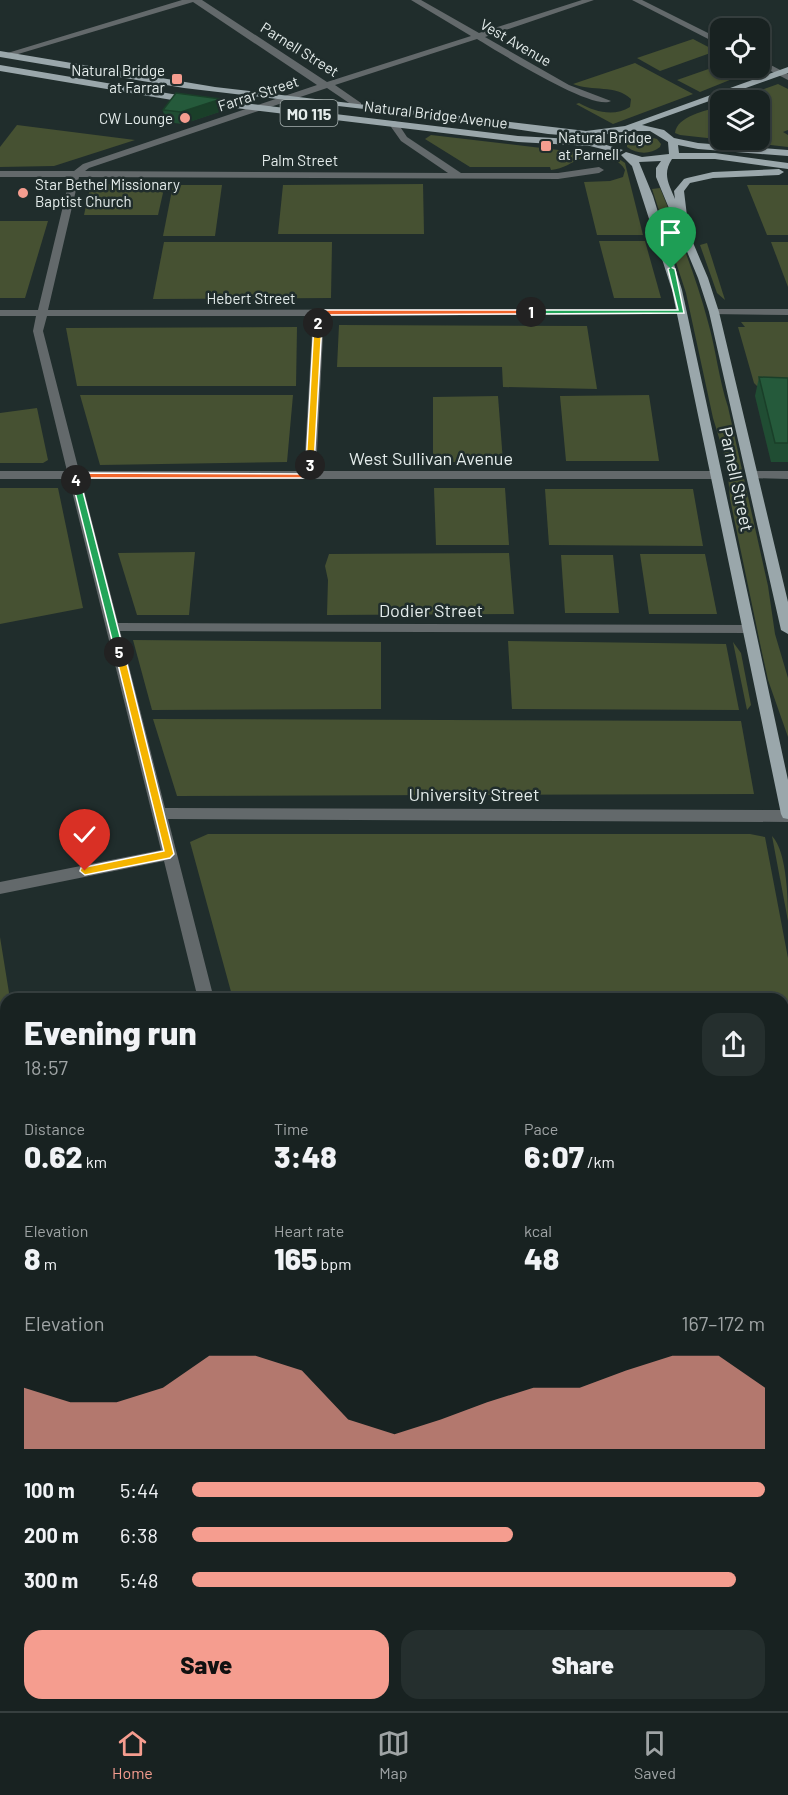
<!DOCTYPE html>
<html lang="en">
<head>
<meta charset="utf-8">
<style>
	:root { --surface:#182221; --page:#252f2e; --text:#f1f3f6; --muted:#9fa4a5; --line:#363f3f; --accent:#f59d8f }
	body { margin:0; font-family:Barlow,sans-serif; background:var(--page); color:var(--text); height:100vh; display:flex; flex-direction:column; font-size:22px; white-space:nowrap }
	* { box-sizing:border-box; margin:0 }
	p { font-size:20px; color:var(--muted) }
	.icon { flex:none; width:33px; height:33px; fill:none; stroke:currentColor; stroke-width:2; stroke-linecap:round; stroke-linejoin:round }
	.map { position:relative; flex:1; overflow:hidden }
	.panel { position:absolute; left:0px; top:993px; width:789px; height:718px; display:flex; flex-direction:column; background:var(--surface); border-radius:18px 18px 0 0; box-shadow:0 2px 4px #0004,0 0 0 2px var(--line) }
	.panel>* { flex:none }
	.tools { position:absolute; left:710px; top:18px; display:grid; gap:12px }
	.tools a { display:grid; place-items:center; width:60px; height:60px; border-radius:12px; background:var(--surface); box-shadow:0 2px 4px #0004,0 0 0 2px var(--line); font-size:30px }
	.pin { position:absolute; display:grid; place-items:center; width:51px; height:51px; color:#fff; margin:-62px -26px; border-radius:50% 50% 50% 0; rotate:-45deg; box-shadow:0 0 6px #0007 }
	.pin .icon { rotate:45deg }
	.km { position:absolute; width:30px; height:30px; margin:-15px; border-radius:50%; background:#222; color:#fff; font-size:16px; line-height:30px; text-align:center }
	.round { display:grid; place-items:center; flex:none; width:63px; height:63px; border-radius:18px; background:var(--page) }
	.overview { display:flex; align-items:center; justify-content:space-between; height:102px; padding:0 24px }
	h1 { font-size:33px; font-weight:800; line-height:45px }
	.figures { display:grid; grid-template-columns:repeat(3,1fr); gap:9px; height:102px; padding:6px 24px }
	.figures div { display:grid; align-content:center }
	.figures b { font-size:30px; font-weight:800 }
	.figures small { font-size:16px; font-weight:400 }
	.figures p { font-size:16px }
	.chart { height:168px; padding:12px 24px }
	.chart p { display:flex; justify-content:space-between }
	.chart svg { width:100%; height:108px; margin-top:6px; fill:var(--accent); opacity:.7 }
	.action { display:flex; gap:12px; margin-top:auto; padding:12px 24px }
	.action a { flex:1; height:69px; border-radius:18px; background:var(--accent); color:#111; font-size:24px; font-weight:800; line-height:69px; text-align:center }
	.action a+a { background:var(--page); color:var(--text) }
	ul { padding:0 24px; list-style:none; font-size:20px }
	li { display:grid; grid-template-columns:96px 72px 1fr; align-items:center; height:45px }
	li i { height:15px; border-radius:8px; background:var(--accent) }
	.tab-bar { display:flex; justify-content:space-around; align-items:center; height:84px; border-top:2px solid var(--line); background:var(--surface); font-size:16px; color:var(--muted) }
	.tab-bar a { display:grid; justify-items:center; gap:3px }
	.tab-bar .current { color:var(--accent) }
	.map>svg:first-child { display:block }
	.green { fill:#465132 }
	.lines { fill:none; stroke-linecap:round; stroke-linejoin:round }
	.street { fill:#63696b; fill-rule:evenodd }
	.secondary { fill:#828c8f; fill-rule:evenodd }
	.primary { fill:#9aa7ab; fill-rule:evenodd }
	.wall { fill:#204d33 }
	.shaded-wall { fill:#1a3f29 }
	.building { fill:#255a3b; stroke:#1a3f29; stroke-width:1.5 }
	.split-1 { fill:#22a559; stroke:#fff; stroke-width:1.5 }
	.split-2 { fill:#f0652b; stroke:#fff; stroke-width:1.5 }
	.split-3 { fill:#f5b400; stroke:#fff; stroke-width:1.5 }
	.split-4 { fill:#f0652b; stroke:#fff; stroke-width:1.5 }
	.split-5 { fill:#22a559; stroke:#fff; stroke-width:1.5 }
	.split-6 { fill:#f5b400; stroke:#fff; stroke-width:1.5 }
	.poi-dot { fill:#f59d8f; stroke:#202d2c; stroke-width:2 }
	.labels { text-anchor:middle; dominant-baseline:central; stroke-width:5; stroke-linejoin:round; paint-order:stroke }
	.far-street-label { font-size:15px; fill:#e4eceb; stroke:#202d2c }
	.far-poi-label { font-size:15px; fill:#e4eceb; stroke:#202d2c; text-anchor:end }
	.shield { fill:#202d2c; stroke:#a9b3b2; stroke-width:1.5 }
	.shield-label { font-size:16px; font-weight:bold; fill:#e4eceb }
	.street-label { font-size:18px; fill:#e4eceb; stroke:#202d2c }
</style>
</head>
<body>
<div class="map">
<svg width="788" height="1711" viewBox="0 0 788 1711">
	<rect width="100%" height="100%" fill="#202d2c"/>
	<g class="green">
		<path d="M693 39 716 51 660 71 637 58Z"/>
		<path d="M635 63 693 94 613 124 576 104 579 103C595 112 614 117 630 107L631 99C616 84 592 92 573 84Z"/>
		<path d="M720 65V68L757 69 700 92 677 80Z"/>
		<path d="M778 84 788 89V130L783 132 788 135V147L680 135 675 133C677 116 706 111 720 106V140H759V100H734Z"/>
		<path d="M17 125 135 140 54 166 0 167V147Z"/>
		<path d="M431 135 609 156 619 159 625 163 643 235H597L584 182 610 181 623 177 625 170C618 156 596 153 582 158 571 162 564 169 551 170L550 167H470L425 139Z"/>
		<path d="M641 135 657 139 661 144 660 147C650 155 637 154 627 147V139Z"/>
		<path d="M91 184H165L158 215H84Z"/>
		<path d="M423 184 424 234H278L283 185Z"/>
		<path d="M173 185H222L215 236H163Z"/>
		<path d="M747 185H788V235H767Z"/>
		<path d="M660 188C678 232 696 276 708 322 716 350 719 380 728 407L768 586 775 634 788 678V737L768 680 761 648 730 499 727 464 713 418 686 293 652 189Z"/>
		<path d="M0 221H48L25 298H0Z"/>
		<path d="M599 241H645L661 298H614Z"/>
		<path d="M164 242H332L331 298 153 299Z"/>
		<path d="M771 242H788V287Z"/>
		<path d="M707 243 725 300 717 293 700 245Z"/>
		<path d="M741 322H788V387H758L754 383 738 327H745Z"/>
		<path d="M339 325 587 326 597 389 503 387 502 367H337Z"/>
		<path d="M297 327 296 386H77L66 328Z"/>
		<path d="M80 395H293L287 462 100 465Z"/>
		<path d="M649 395 659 461H566L560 396Z"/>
		<path d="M498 396 503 462H433V397Z"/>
		<path d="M37 408 48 460 43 463H0V413Z"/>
		<path d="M0 488H58L83 608 0 624Z"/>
		<path d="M434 488H505L509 545H436Z"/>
		<path d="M545 489H693L703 546 549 545Z"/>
		<path d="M195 552 189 615H137L118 553Z"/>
		<path d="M509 553 514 614 327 615 328 580 325 566 329 554Z"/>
		<path d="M640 554H705L717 614H649Z"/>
		<path d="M561 555H613L619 613H565Z"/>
		<path d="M133 640 381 642V709L152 710Z"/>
		<path d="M508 641 726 644 739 710 512 709Z"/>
		<path d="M733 642 741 653 751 705 747 710Z"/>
		<path d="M153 719 741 721 754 794 177 796Z"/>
		<path d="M208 834H750L765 837 788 958V1101H783V999H233L190 842Z"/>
		<path d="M772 836C787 851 788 901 788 921Z"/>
		<path d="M0 937 10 999H6V1018L0 1019Z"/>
		<path d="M6 1239V1438L0 1439V1240Z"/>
		<rect x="783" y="1391" width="5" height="212"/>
		<path d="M6 1468V1706H25L0 1711V1470Z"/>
		<path d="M783 1660H788V1711H595V1706H783Z"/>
		<path d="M215 1706H355L357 1711H198Z"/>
		<path d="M408 1706H552V1711H410Z"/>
	</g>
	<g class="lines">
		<g class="street">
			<path d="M182 0H202L327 82 471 36 411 0H421L479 33 582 0H594L485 37 569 85 611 101C594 112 497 51 477 39L335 85 361 103V107H355L327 88 89 168 85 171 448 173 401 141 389 124 394 121 397 122 407 137 461 173H558L599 167 604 170 599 173 558 179 79 177 48 310 682 309 687 312 686 314 324 316 316 471H716L722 475 716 479H81L118 623 748 625 755 629 748 633 120 631 165 808 788 810V822L168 819 214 999H198L164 861 0 894V882L161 850 69 479H0V471H67L33 331 36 316H0V310H38L70 177H0V171H74L83 164 317 85 193 2 8 57 1 55ZM47 316H313L304 471H79L43 331Z"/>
			<path d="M632 0H642L720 39V45Z"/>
			<path d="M759 59 788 74V80L759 65Z"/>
			<path d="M714 309H788V315L710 314 709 312Z"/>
			<path d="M753 471H788V479L749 478V472Z"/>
			<rect x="783" y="1622" width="5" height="22"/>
			<path d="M105 1706H143L141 1711H103Z"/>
			<path d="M373 1706H395L396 1711H374Z"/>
		</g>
		<g class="secondary">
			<rect x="783" y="1142" width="5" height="16"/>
			<path d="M6 1197V1213L0 1215V1199Z"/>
		</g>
		<g class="primary">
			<path d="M0 51 215 87 586 131 625 126 788 67V73L642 125 664 130 674 138 698 143 788 150V156L698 149 678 145 679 153H715L788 163V169L715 159H672C662 174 669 184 675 199L674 191 684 179 687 178 713 172 779 169 784 172 779 175 713 178 690 183 684 191 687 216 683 219 708 278 719 312 788 602V634L781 630 709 312 698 278 656 177V168L661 161 639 162 653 196 682 290 788 780V819L783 818 781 814 672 290 632 166 621 155 626 152 642 157 669 154 668 142 650 131H630L586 137 548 134 433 117 184 88 0 57Z"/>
			<path d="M0 65 178 95 518 136 590 140 623 150 618 153 590 146 518 142 178 101 0 71Z"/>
		</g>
	</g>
	<g class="wall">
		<path d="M221 99 222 111 183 124 165 122 163 110Z"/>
		<path d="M759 377 788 378V462H771L755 396Z"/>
	</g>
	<path class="shaded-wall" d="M221 99 222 111 183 124 181 112Z"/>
	<g class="building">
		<path d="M176 93 221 99 181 112 163 110Z"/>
		<path d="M759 377 788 378V443H775Z"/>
	</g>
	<path class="split-1" d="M671 267 675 269 684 313 531 314 528 312 531 310H678L668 269Z"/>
	<path class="split-2" d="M319 310H531L535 312 531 314 322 315V323L318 325 314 323 315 312Z"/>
	<path class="split-3" d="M318 321 322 323 314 465 310 468 306 465 314 323Z"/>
	<path class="split-4" d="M310 463 314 465V476L310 478H79L76 483 73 482 71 476 75 473 306 474V465Z"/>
	<path class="split-5" d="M76 478 80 480 124 652 119 655 115 652 72 480Z"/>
	<path class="split-6" d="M119 649 124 652 174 854 170 858 85 875 80 871 81 868 164 851 115 652Z"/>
	<g class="poi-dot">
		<rect x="171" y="73" width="12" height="12" rx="3"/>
		<circle cx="185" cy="118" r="6"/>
		<rect x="540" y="140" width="12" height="12" rx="3"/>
		<circle cx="23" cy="193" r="6"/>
	</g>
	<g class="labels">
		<g class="far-street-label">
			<text transform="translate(516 42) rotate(30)">Vest Avenue</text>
			<text transform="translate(300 49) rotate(32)">Parnell Street</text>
			<text transform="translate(258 93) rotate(-18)">Farrar Street</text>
			<text transform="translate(436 114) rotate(7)">Natural Bridge Avenue</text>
			<text x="300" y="160">Palm Street</text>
			<text x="251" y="298">Hebert Street</text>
		</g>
		<g class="far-poi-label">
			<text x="165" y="70">Natural Bridge<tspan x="165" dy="17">at Farrar</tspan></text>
			<text x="173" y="118">CW Lounge</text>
			<text x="558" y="137" text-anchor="start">Natural Bridge<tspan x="558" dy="17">at Parnell</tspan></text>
			<text x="35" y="184" text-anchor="start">Star Bethel Missionary<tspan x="35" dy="17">Baptist Church</tspan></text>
		</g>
		<rect class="shield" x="280.5" y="100" width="57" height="26" rx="4.5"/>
		<g class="shield-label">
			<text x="309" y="113">MO 115</text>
		</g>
		<g class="street-label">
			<text x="431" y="458">West Sullivan Avenue</text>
			<text transform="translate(737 479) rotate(78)">Parnell Street</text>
			<text x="431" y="610">Dodier Street</text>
			<text x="474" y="794">University Street</text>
		</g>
	</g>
</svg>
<div class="tools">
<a><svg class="icon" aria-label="locate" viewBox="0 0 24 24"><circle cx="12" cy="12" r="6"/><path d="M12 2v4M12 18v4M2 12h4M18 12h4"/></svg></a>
<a><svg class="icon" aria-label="layers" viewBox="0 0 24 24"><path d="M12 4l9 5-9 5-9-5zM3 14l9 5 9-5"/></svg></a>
</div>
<div class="pin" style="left:671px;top:269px;background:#1e9e55"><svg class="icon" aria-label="arrive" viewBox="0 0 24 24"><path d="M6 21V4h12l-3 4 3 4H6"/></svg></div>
<div class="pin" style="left:85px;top:871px;background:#d93025"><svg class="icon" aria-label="check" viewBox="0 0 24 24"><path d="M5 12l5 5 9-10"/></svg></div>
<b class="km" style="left:531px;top:312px">1</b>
<b class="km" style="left:318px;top:323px">2</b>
<b class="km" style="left:310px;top:465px">3</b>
<b class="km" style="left:76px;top:480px">4</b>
<b class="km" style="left:119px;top:652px">5</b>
<section class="panel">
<div class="overview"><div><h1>Evening run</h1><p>18:57</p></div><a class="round"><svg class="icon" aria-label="share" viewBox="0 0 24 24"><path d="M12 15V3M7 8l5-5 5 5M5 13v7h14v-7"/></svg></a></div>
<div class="figures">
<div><p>Distance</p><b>0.62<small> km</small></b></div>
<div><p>Time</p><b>3:48</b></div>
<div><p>Pace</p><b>6:07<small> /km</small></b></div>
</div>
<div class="figures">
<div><p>Elevation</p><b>8<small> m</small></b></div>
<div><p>Heart rate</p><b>165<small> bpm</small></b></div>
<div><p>kcal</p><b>48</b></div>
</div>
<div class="chart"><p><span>Elevation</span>167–172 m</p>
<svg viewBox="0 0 160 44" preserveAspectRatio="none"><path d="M0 44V19L10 25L20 25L30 19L40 6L50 6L60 12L70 32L80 38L90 32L100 25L110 19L120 19L130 12L140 6L150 6L160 19V44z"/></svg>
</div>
<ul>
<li><b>100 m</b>5:44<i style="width:100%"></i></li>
<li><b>200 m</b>6:38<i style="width:56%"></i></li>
<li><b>300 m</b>5:48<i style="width:95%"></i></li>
</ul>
<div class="action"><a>Save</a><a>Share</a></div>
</section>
</div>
<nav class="tab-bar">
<a class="current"><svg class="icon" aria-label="home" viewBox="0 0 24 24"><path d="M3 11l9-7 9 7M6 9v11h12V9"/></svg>Home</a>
<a><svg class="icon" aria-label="map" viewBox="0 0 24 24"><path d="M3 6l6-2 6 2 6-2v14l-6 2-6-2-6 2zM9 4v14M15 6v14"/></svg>Map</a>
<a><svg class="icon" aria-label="saved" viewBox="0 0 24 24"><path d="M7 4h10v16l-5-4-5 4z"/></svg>Saved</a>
</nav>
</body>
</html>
